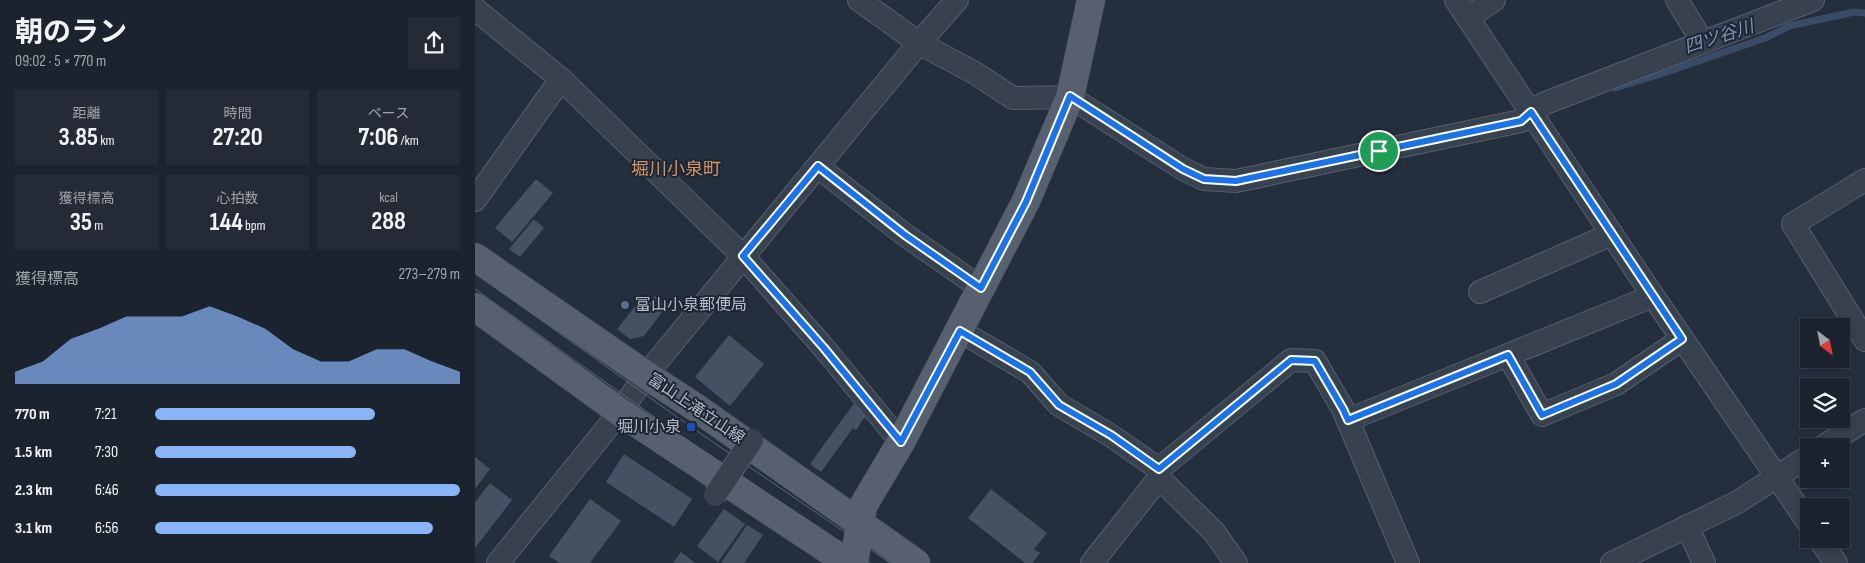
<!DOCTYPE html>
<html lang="ja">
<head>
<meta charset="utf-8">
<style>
	:root { --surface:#1b232e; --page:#242b36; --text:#f1f3f6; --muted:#a0a4aa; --line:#39404a; --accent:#8ab4f8 }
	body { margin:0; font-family:"Sofia Sans Condensed","Noto Sans JP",sans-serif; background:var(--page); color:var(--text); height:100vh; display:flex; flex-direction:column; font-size:19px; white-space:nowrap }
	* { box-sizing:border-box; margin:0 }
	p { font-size:16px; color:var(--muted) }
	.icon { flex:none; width:28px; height:28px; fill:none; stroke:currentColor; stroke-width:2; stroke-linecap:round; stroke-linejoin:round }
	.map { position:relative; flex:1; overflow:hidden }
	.sheet { display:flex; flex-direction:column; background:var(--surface); width:475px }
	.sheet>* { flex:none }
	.needle { width:32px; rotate:148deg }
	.tools { position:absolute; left:1325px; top:318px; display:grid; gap:10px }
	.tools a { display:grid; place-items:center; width:50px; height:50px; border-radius:0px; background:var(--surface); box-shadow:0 2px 8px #0003,0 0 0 1px var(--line); font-size:25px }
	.pin { position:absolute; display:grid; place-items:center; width:42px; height:42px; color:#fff; margin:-21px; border:2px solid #fff; border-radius:50%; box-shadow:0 1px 5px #0007 }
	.round { display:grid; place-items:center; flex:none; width:52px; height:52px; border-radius:0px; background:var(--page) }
	.overview { display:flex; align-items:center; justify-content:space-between; height:85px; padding:0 15px }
	h1 { font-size:28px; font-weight:700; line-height:38px }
	.stats { display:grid; grid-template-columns:repeat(3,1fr); gap:8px; height:85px; padding:5px 15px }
	.stats div { display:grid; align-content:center; border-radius:0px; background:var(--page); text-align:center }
	.stats b { font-size:25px; font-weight:700 }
	.stats small { font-size:14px; font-weight:400 }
	.stats p { font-size:14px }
	.chart { height:140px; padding:10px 15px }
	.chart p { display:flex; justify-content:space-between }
	.chart svg { width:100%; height:90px; margin-top:5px; fill:var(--accent); opacity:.7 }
	ul { padding:0 15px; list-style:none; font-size:16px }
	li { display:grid; grid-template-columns:80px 60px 1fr; align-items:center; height:38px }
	li i { height:12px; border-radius:6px; background:var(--accent) }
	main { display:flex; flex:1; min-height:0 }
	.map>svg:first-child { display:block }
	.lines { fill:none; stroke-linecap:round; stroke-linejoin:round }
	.stream { stroke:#394c67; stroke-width:7 }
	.building { fill:#455162 }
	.minor-casing { stroke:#565f6c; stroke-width:24 }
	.major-casing { stroke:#414a57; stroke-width:29 }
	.minor { stroke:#38414e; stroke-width:22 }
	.major { stroke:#56606e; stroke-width:28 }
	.tram { stroke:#5a6575; stroke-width:1 }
	.minor-bridge-casing { stroke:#565f6c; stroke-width:24; stroke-linecap:butt }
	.minor-bridge { stroke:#38414e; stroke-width:22 }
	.route-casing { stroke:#fff; stroke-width:10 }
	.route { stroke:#1a73e8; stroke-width:6 }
	.service-dot { fill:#5c6f8a; stroke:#1d2633; stroke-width:2 }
	.transit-dot { fill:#1a4fb4; stroke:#1d2633; stroke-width:2 }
	.labels { text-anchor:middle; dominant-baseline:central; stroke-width:4; stroke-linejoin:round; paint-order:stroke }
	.poi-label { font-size:16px; fill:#b4bcc9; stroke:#1d2633; text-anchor:start }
	.street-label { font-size:16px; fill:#b4bcc9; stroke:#1d2633 }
	.water-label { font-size:18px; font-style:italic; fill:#7c92b1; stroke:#1d2633 }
	.neighbourhood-label { font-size:18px; fill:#d59563; stroke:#1d2633 }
</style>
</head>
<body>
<main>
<section class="sheet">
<div class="overview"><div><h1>朝のラン</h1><p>09:02 · 5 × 770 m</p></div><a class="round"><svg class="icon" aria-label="share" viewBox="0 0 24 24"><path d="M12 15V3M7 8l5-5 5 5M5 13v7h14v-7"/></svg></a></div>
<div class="stats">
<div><p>距離</p><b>3.85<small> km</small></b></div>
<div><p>時間</p><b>27:20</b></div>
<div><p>ペース</p><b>7:06<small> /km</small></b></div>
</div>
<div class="stats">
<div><p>獲得標高</p><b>35<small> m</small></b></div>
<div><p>心拍数</p><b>144<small> bpm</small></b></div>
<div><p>kcal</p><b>288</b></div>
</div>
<div class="chart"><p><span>獲得標高</span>273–279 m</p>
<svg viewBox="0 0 160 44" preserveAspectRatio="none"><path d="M0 44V38L10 33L20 22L30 17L40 11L50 11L60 11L70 6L80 11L90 17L100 27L110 33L120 33L130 27L140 27L150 33L160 38V44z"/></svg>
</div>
<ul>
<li><b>770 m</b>7:21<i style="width:72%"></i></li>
<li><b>1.5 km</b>7:30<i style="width:66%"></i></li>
<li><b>2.3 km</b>6:46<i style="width:100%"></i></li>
<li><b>3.1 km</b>6:56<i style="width:91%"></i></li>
</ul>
</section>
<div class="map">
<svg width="1390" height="563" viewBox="0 0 1390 563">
	<rect width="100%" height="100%" fill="#242f3e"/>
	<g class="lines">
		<path class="stream" d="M1140 88 1192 72 1290 38 1314 26 1379 12 1390 13"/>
	</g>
	<g class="building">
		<path d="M61 179 78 193 37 242 20 228Z"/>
		<path d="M59 219 69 228 45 257 34 249Z"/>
		<path d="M180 296 191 307 169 336 155 339 142 329 165 300 172 306Z"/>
		<path d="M254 335 289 364 255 406 220 377Z"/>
		<path d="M380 402 393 412 381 430 378 428 346 472 335 464Z"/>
		<path d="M149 454 217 499 199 527 131 482Z"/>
		<path d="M0 457 15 469 0 489Z"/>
		<path d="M15 483 37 500 0 548V502Z"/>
		<path d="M516 489 572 533 559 549 565 553 557 563H550L493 518Z"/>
		<path d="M115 499 146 521 115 563H85L74 556Z"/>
		<path d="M249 509 270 524 243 562 222 546Z"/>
		<path d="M272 525 288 535 269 563H246Z"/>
		<path d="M206 552 220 563H198Z"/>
	</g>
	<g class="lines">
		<defs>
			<g id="minor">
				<path d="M384 0 444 43 500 73 538 98 595 97 708 169 729 179 761 181 1046 121 1068 104 1338 0"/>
				<path d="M981 0 1178 296 1334 524"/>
				<path d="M1202 0 1227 41"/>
				<path d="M0 9 86 79 268 256 349 348 426 442"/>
				<path d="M993 18 1019 0"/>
				<path d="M343 167 430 235 506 288"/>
				<path d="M1390 180 1318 224 1390 340"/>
				<path d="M0 200 86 79"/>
				<path d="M1005 292 1137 234"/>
				<path d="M485 331 555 372 584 405 635 435 684 469"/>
				<path d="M1033 355 1067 415 1141 384 1207 339"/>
				<path d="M873 420 1178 296"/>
				<path d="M1349 446 1390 420"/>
				<path d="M684 478 739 532 761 563"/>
				<path d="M1212 526 1229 563"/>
				<path d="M1344 539 1361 563"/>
				<path d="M23 563 145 412 171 375 444 43 482 0"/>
				<path d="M617 563 684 478V469L816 360 840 361 868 409 933 563"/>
				<path d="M1137 563 1261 503 1334 456"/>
			</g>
			<g id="major">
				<path d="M0 257 171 375 223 409 441 563"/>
				<path d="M0 307 145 412 373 563"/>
				<path d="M379 563 388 506 426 442 551 201 595 97 616 0"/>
			</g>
		</defs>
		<use href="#minor" class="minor-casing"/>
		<use href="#major" class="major-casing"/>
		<use href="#minor" class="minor"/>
		<use href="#major" class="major"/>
		<g class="tram">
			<path d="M0 273 216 427 415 563"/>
			<path d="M0 289 199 431 396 563"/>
		</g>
		<defs>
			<path id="minor-bridge" d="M240 495 277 440"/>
		</defs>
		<use href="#minor-bridge" class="minor-bridge-casing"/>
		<use href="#minor-bridge" class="minor-bridge"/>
	</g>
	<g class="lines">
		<defs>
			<path id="route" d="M595 96 708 169 729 179 761 181 1046 121 1056 112 1207 339 1141 384 1067 415 1033 355 873 420 868 409 840 361 816 360 684 469 636 435 584 405 555 372 485 331 426 442 349 348 268 256 343 166 430 235 506 288 551 202Z"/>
		</defs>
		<use href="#route" class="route-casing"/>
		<use href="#route" class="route"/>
	</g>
	<circle class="service-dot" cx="150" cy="305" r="5"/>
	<rect class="transit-dot" x="211" y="422" width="10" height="10" rx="2.5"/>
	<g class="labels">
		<g class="poi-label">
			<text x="160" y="305">富山小泉郵便局</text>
			<text x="206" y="427" text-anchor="end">堀川小泉</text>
		</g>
		<g class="street-label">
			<text transform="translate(221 409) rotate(34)">富山上滝立山線</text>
		</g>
		<g class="water-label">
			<text transform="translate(1244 37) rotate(-18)">四ツ谷川</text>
		</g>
		<g class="neighbourhood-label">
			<text x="201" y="169">堀川小泉町</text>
		</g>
	</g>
</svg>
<div class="tools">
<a><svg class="needle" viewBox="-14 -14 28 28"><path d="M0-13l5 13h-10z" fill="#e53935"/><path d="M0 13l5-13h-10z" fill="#a0a4aa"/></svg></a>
<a><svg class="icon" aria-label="layers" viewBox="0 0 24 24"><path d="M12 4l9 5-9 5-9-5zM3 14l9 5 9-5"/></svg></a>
<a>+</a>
<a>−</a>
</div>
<div class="pin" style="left:904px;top:151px;background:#1e9e55"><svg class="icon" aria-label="arrive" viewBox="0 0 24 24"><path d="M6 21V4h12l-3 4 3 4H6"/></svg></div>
</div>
</main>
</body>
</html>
